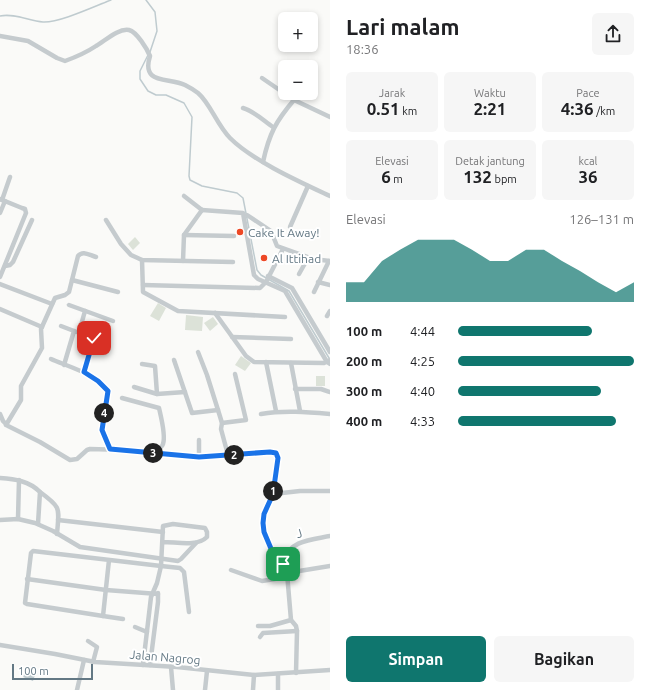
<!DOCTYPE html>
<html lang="id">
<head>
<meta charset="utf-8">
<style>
	:root { --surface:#fff; --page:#f6f6f6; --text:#202124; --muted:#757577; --accent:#0f766e }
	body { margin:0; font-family:Ubuntu,sans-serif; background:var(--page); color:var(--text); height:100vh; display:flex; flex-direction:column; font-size:15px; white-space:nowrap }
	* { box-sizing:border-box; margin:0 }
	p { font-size:13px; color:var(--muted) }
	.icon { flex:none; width:22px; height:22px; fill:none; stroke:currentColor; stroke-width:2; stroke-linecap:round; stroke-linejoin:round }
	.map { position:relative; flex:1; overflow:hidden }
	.details { display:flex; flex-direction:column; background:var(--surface); width:320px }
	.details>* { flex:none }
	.controls { position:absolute; left:278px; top:12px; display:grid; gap:8px }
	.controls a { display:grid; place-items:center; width:40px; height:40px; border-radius:6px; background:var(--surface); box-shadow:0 2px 6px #0003; font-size:20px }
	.scale { position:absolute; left:12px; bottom:10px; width:81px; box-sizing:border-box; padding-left:4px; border:2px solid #637884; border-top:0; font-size:11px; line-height:14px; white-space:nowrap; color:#637884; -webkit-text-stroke:3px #fff; paint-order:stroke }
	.pin { position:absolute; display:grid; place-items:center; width:34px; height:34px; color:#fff; margin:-17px; border-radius:8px; box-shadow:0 2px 6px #0006 }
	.km { position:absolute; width:20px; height:20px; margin:-10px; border-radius:50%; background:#222; color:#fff; font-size:11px; line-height:20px; text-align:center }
	.round { display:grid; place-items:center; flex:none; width:42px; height:42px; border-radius:6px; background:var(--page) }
	.overview { display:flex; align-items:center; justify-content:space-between; height:68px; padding:0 16px }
	h1 { font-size:22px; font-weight:700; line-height:30px }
	.figures { display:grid; grid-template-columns:repeat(3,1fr); gap:6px; height:68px; padding:4px 16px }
	.figures div { display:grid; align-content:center; border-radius:6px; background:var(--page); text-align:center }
	.figures b { font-size:17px; font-weight:700 }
	.figures small { font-size:11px; font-weight:400 }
	.figures p { font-size:11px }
	.chart { height:112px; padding:8px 16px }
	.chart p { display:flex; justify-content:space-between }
	.chart svg { width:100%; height:72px; margin-top:4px; fill:var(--accent); opacity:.7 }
	.cta { display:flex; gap:8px; margin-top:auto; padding:8px 16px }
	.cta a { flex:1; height:46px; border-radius:6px; background:var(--accent); color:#fff; font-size:16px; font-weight:700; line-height:46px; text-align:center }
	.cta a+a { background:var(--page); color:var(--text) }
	ul { padding:0 16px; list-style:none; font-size:13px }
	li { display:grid; grid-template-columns:64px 48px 1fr; align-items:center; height:30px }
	li i { height:10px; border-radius:5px; background:var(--accent) }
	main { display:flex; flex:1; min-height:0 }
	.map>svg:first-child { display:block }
	.green { fill:#dce2d8 }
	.water { fill:#bfcbcf }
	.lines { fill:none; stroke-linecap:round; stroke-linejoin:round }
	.stream { stroke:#bfcbcf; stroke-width:1.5 }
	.street { stroke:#c5cbce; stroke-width:4.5 }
	.route-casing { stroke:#fff; stroke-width:8 }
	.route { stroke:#1a73e8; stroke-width:5 }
	.poi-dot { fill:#ed4825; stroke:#fff; stroke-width:1.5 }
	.labels { text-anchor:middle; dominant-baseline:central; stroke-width:4; stroke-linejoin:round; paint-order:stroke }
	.poi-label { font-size:12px; fill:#637884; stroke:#fff; text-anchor:start }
	.street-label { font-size:12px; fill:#637884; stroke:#fff }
</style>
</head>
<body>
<main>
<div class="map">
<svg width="330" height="690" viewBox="0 0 330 690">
	<rect width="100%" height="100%" fill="#fafaf8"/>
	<g class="green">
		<path d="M135 237 140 243 133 250 128 244Z"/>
		<path d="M158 303 166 308 159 321 150 316Z"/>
		<path d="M186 315 203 317 202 331 185 330Z"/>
		<path d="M213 317 218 324 210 331 204 323Z"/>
		<path d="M241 356 251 363 245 371 235 365Z"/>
		<rect x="316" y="376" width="9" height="10"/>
	</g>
	<path class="water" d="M25 671 35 675 33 681 23 677Z"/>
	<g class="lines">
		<g class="stream">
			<path d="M146 0 155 12 157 31 150 52"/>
			<path d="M0 16C15 13 29 21 43 22 59 23 95 6 111 0"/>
			<path d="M148 55 140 71V79L148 91 156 95H166L184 103 192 117 189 176 190 180 202 186 237 193 243 198 257 270 261 275 289 291 329 358"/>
		</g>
		<g class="street">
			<path d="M0 36 28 41 57 58 65 61C76 57 87 52 96 46 105 41 118 28 129 30 137 32 147 49 150 56 141 85 168 77 185 85 189 87 194 90 198 93 210 103 217 125 230 138 253 161 300 182 330 196"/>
			<path d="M262 78 294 100C276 121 269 134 263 162"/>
			<path d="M294 100 330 117"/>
			<path d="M243 108C254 111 264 121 273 127"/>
			<path d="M184 196 202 210"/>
			<path d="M0 199 22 208 25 209 26 213 0 277"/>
			<path d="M2 200 10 177"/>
			<path d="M202 210 243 213 254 275 258 279 285 291 327 362 330 364"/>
			<path d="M0 213 5 201"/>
			<path d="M247 215 271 231 277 246 313 259 330 261"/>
			<path d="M106 220 121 244 131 255 142 260 233 262"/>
			<path d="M290 227 308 186"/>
			<path d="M184 235 234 236"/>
			<path d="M142 260 143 292 178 311 285 317"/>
			<path d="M183 261 184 235 202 210"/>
			<path d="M5 266 10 265 13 262 32 220"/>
			<path d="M299 274 308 258"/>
			<path d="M268 276 292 288 330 352"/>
			<path d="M72 280 118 292"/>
			<path d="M318 282 330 285"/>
			<path d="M0 284 52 304"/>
			<path d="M143 285 260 288 266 282 283 249"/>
			<path d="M314 292 329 261"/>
			<path d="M69 305 113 321"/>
			<path d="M0 309 42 327"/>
			<path d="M215 313 246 356 254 362 324 363 330 360"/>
			<path d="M327 316 330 311"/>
			<path d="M61 326 74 331"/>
			<path d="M79 332 85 311"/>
			<path d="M232 337 291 339"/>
			<path d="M94 338 108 342"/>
			<path d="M198 352 207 375 218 410 222 423 221 429 228 455"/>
			<path d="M51 359C66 366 104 376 108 394L102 430 110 449"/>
			<path d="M174 360 192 413 218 410"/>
			<path d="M266 362 276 411"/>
			<path d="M291 363 300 411"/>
			<path d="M142 364 155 366 157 394"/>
			<path d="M64 365 74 331 94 338 84 372"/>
			<path d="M134 387 157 394 185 392"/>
			<path d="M295 389H321L330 392"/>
			<path d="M122 398 159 408C161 417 166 435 163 444 162 448 157 450 154 453"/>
			<path d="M0 414 3 421 8 426 40 442 70 460 77 459 87 450 90 449 125 450 199 457 270 451 276 453 278 459 273 494 264 514 263 523 264 532 272 551 282 562 287 573 291 620 296 626 297 631 296 673"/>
			<path d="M261 414C284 410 307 412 330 414"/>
			<path d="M222 423 246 420 235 374"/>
			<path d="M6 425 21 400V386L42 348 41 329 55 298 65 295 69 292 78 256C83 250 89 255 96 257"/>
			<path d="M199 440V457"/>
			<path d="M0 478C15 479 29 481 40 492L38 524"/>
			<path d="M40 492C62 508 59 508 57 534"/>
			<path d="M273 494 300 491H330"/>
			<path d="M18 519 19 480"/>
			<path d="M0 520 18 519 35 523 53 531 80 547 178 561 181 559 196 543"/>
			<path d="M58 520 163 532"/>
			<path d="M109 560 103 616 27 604 25 603 31 553 33 551 161 566 180 568 184 572 189 612"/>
			<path d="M282 562C291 540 309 540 330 536"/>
			<path d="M231 570 262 581 287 577"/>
			<path d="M287 573 330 566"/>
			<path d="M27 579 106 590 158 594"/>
			<path d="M103 616 123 619"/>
			<path d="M258 626H270L291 620"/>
			<path d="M135 627 147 632"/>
			<path d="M260 637 263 633 297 631"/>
			<path d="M88 641 97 647 93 662"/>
			<path d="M0 645 55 654 95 662 177 667 254 675 330 670"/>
			<path d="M143 665 151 597 157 583 161 566 163 526 173 524 205 528 207 532V537C197 547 177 542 163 542"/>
			<path d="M150 665 158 602V593"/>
			<path d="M171 667 173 690"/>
			<path d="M77 690 84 660"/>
			<path d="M205 690 207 671"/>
			<path d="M253 690 254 675"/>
			<path d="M278 690V674"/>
		</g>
	</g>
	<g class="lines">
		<defs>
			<path id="route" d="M94 338 84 372 98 381 108 391 102 430 110 449 199 457 270 452 276 453 278 458 273 494 264 514 263 523 264 532 272 551 283 564"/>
		</defs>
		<use href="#route" class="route-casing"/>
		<use href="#route" class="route"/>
	</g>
	<g class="poi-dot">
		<circle cx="240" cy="232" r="4"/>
		<circle cx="264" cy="258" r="4"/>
	</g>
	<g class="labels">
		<g class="poi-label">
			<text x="248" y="232">Cake It Away!</text>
			<text x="272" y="258">Al Ittihad</text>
		</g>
		<g class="street-label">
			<text transform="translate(299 533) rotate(-17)">J</text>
			<text transform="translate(165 657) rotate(5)">Jalan Nagrog</text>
		</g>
	</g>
</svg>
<div class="controls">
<a>+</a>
<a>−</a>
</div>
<div class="scale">100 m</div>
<div class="pin" style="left:283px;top:564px;background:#1e9e55"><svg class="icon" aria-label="arrive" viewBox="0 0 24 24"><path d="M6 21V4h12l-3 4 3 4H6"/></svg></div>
<div class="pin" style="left:94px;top:338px;background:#d93025"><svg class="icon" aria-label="check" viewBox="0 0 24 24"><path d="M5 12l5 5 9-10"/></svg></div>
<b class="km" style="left:273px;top:491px">1</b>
<b class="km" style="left:234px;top:455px">2</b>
<b class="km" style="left:153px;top:453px">3</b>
<b class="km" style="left:104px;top:413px">4</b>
</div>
<section class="details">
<div class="overview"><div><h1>Lari malam</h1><p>18:36</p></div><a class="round"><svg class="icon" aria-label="share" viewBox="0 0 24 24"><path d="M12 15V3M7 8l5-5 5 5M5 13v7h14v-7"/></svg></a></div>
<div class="figures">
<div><p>Jarak</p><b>0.51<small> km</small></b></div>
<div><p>Waktu</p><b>2:21</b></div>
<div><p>Pace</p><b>4:36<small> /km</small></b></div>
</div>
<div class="figures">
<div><p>Elevasi</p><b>6<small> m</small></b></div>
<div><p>Detak jantung</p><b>132<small> bpm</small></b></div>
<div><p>kcal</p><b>36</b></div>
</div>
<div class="chart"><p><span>Elevasi</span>126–131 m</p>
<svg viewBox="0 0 160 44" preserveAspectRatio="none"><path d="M0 44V32L10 32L20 19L30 12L40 6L50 6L60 6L70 12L80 19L90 19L100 12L110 12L120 19L130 25L140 32L150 38L160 32V44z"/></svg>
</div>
<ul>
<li><b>100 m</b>4:44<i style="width:76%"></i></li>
<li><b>200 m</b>4:25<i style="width:100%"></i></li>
<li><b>300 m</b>4:40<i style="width:81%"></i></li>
<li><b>400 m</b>4:33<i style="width:90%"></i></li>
</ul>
<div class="cta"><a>Simpan</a><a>Bagikan</a></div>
</section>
</main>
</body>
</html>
